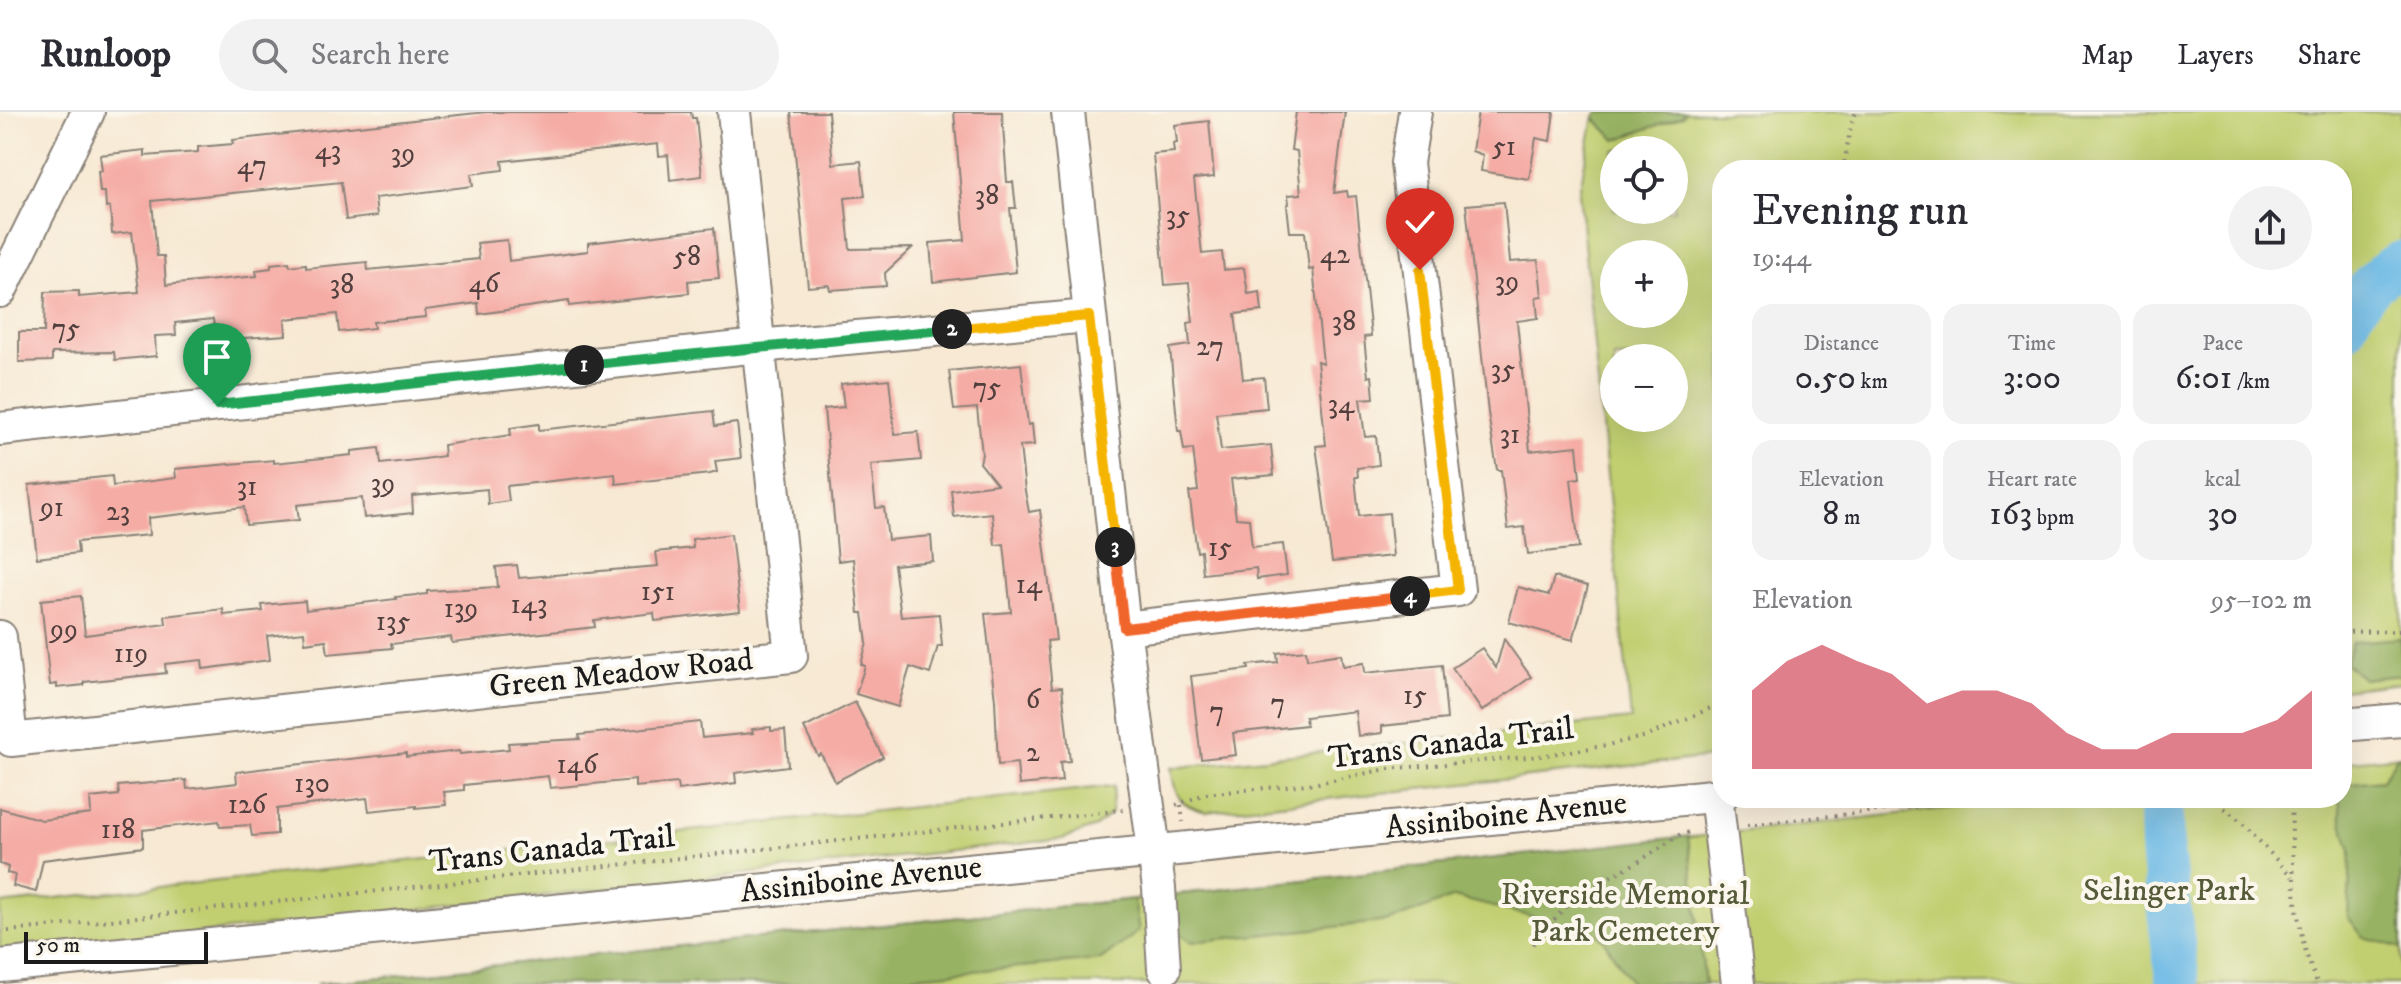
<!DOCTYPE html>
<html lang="en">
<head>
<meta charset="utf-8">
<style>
	:root { --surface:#fff; --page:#f2f2f3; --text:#2b2b33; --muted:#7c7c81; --line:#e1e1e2; --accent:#d1495b }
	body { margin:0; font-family:"IM FELL DW Pica",serif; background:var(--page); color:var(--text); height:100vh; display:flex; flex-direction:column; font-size:30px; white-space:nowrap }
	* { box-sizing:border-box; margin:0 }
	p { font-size:26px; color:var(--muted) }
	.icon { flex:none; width:44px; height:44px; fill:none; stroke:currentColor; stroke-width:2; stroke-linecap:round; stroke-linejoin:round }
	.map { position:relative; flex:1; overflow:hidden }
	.sheet { position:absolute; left:1712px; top:48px; width:640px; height:648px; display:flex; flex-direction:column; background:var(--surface); border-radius:32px; box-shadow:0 8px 32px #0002 }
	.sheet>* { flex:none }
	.fabs { position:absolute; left:1600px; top:24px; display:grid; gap:16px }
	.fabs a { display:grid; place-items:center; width:88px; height:88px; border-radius:50%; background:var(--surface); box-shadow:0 8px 32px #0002; font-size:40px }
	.scale { position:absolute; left:24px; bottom:20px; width:184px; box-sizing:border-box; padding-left:8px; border:4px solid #1c1c1c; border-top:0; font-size:22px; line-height:28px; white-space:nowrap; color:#1c1c1c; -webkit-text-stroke:6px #fbf7ec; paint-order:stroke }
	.pin { position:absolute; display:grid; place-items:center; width:68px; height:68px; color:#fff; margin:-82px -34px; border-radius:50% 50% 50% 0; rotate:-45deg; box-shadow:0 0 8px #0007 }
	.pin .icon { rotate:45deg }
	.km { position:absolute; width:40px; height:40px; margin:-20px; border-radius:50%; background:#222; color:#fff; font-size:22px; line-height:40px; text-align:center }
	.round { display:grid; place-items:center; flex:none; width:84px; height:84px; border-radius:42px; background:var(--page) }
	.headline { display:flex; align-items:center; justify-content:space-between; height:136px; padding:0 40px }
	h1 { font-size:44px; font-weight:600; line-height:60px }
	.stats { display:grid; grid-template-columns:repeat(3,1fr); gap:12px; height:136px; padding:8px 40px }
	.stats div { display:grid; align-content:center; border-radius:20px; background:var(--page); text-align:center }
	.stats b { font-size:34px; font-weight:600 }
	.stats small { font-size:22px; font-weight:400 }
	.stats p { font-size:22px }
	.chart { height:224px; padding:16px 40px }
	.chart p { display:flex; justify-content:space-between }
	.chart svg { width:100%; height:144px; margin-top:8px; fill:var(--accent); opacity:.7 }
	header { display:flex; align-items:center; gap:48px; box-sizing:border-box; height:112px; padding:0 40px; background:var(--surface); border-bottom:2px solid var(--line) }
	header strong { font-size:38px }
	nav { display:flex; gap:44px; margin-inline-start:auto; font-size:28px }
	.search { width:560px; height:72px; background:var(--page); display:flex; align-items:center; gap:20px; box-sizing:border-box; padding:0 28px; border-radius:44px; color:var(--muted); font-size:30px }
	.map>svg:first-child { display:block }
	.green { fill:#c1cf71; stroke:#6e7646; stroke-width:2; fill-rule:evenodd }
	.forest { fill:#98b263; stroke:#5a6740; stroke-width:2 }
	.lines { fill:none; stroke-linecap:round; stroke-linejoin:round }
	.river { stroke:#6cb9e5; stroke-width:44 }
	.building { fill:#f5aca5 }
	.minor-casing { stroke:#8a8278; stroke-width:36 }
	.path { stroke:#8a8278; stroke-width:4; stroke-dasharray:2 6; stroke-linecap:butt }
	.minor { stroke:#fff; stroke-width:32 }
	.split-1-casing { stroke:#fff; stroke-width:16 }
	.split-2-casing { stroke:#fff; stroke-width:16 }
	.split-3-casing { stroke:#fff; stroke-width:16 }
	.split-4-casing { stroke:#fff; stroke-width:16 }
	.split-5-casing { stroke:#fff; stroke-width:16 }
	.split-1 { stroke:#22a559; stroke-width:10 }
	.split-2 { stroke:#22a559; stroke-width:10 }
	.split-3 { stroke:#f5b400; stroke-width:10 }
	.split-4 { stroke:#f0652b; stroke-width:10 }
	.split-5 { stroke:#f5b400; stroke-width:10 }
	.labels { text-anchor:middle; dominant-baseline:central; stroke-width:8; stroke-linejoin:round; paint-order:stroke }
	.number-label { font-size:28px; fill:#52403e }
	.street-label { font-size:32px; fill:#1c1c1c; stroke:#fbf7ec }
	.park-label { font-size:32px; fill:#565b3a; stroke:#fbf7ec }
</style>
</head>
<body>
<header>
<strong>Runloop</strong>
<div class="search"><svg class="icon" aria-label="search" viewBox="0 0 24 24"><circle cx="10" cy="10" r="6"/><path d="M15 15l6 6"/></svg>Search here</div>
<nav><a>Map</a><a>Layers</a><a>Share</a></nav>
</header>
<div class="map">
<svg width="2401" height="872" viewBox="0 0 2401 872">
	<rect width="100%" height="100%" fill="#fbf7ec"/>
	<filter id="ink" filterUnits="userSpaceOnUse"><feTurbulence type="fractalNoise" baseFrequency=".0125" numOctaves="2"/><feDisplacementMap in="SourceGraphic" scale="16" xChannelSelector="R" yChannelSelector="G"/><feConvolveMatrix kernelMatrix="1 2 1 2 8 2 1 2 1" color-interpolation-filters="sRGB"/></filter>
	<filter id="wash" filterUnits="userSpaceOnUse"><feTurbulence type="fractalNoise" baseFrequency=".006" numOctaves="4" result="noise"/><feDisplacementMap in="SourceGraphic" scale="32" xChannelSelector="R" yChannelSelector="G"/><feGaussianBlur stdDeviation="1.8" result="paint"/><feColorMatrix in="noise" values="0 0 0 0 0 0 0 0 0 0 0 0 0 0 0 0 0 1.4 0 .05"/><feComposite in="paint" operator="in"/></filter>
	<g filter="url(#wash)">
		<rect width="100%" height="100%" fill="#f7e9d3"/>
		<g class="green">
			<path d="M1598 0H2401V571L2342 578V58H1722V644L1206 700C1177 693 1176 684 1171 656L1631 607 1579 80 1594 6ZM1614 38H1674V98H1614ZM1614 142H1674V202H1614ZM1614 246H1674V306H1614Z"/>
			<path d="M2401 644V872H317L1172 783 2042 686H2342V650Z"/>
			<path d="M1114 674 1111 701 1096 715 1062 727 0 843V792Z"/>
		</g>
		<g class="forest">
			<path d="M1598 0H1685L1683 4 1616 28 1594 6Z"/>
			<path d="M2401 526V563L2363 567 2345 551 2352 530Z"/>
			<path d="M2398 644H2401V836L2363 825 2348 805 2351 738 2341 708 2339 686H2342V676L2350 671 2382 668Z"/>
			<path d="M1688 724 1705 872H1632L1603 827 1592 820 1454 785 1390 809 1191 830 1176 819 1172 783Z"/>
			<path d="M1134 787 1139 819 1101 848 891 866 888 872H315Z"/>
		</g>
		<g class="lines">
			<g class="river">
				<path d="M2342 217C2357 190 2373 165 2401 151"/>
				<path d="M2161 699 2162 739 2178 872"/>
			</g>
		</g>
		<g id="blocks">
			<g class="building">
				<path d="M486 0H691L692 6H696L702 64 670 68 668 43 659 44 658 32 502 49 503 58 471 62 473 74 375 86 377 104 346 108 341 70 152 89 157 144H164L166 173 257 164 256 158 271 156V152L289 150 290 154 306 152V156L367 150 368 158 479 147 477 131 507 128 509 149 588 139V131L714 116 719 166 688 169 689 181 569 194V189L479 202 478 191 425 198 426 205 373 210 374 216 339 220 337 202 285 207 286 223 216 228 213 207 175 211 176 223 155 224 156 244 115 248 114 240 52 241V249L19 250V220H44L45 180 79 179V185L139 180 132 120 112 122 110 95 106 96 105 80H100L98 59H102L100 43 145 38V44L198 40V35L233 32 232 28Z"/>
				<path d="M791 0H828L833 52 861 49 865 84 845 86 850 137 912 136 885 161 886 174 830 178 829 173 808 175Z"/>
				<path d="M954 0H1002L1007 70H1013L1016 96H1010L1016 160 933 170 930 131 965 128Z"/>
				<path d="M1296 0H1345L1334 81 1347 79 1348 85 1356 84 1371 224 1364 225 1368 265 1372 264 1374 286 1360 287 1365 325 1376 324 1379 353 1357 356 1358 365H1355L1359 404 1389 401 1393 444 1332 450 1316 334 1326 333 1317 249 1323 251 1313 157 1309 158 1305 120H1290L1287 93 1289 92 1288 83 1301 82 1297 39 1291 38Z"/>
				<path d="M1478 0H1554L1550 29 1536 26 1529 67 1481 59 1483 43 1472 39Z"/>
				<path d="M1209 9 1214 65 1194 67 1202 142 1222 140 1224 158 1244 156 1248 182 1260 180 1262 199 1235 202 1243 267 1264 265 1267 296 1216 301 1221 338 1271 333 1274 363 1231 367 1236 406 1249 407 1252 435 1283 432 1287 463 1257 467 1256 456 1203 462 1201 439 1197 440 1189 380 1198 379 1193 337 1184 338 1181 319H1178L1170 236 1190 233 1188 211 1193 210 1189 171 1165 173 1153 42 1174 40 1173 32 1177 31 1175 13Z"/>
				<path d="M1504 90 1510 150 1538 148 1542 184 1536 185 1538 206 1517 209 1530 339 1577 334 1580 366 1571 367 1579 436 1528 442 1524 415 1508 417 1501 358H1497L1488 301 1466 93Z"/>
				<path d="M1021 252 1028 313 1032 312 1034 333 1020 334 1025 379 1029 400 1040 398 1056 528 1047 529 1052 576 1062 575 1070 649 1060 650 1062 669 1019 673 1017 651 998 653 995 588 985 502 1011 500 1004 432 995 433 992 401 954 405 951 378 997 372 980 351 982 342 977 296 954 298 949 259Z"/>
				<path d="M889 267 895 322 918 320 921 348 871 353 876 396 884 395 888 428 931 424 933 449 894 453 901 505 939 502 942 534H938L930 562 910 555 898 595 856 582 865 554 861 552 867 531 863 501H859L853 447 838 449 824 297 844 295 841 272Z"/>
				<path d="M713 299 715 314 737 311 741 346 715 349 717 360 710 362 616 372 615 362 507 374 509 389 488 392 487 377 412 384 413 401 364 406 362 386 297 393 299 408 246 413 244 395 148 406 149 423 77 430 78 441 37 446 29 373 112 364 113 374 176 366 175 357 274 348V351L352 343V339L379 336 381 352 424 347 444 344 443 333 511 323 510 316 539 312V318Z"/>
				<path d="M731 422 740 499 655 509 654 501 594 508 595 515 452 531 451 525 391 532 392 536 328 542 326 528 305 531 304 520 267 524 270 548 203 557 202 548 165 552 166 561 84 570V573L57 576V572L50 573 41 488 81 484 85 523 166 512 165 504 223 497 224 503 263 499 262 493 305 489 306 498 396 487 395 485 427 482V479L498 475 496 455 517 453 519 466 658 454 656 440 693 436 692 427Z"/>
				<path d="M1554 465 1588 474 1573 528 1509 510 1518 475 1549 483Z"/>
				<path d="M1504 527 1531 565 1482 599 1452 556 1482 536 1496 556Z"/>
				<path d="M1306 538 1307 547 1341 542 1343 554 1364 551 1365 561 1442 553 1447 607 1382 614V621L1358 624 1355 599 1305 605 1306 613 1233 621 1236 643 1201 647 1191 564 1249 557 1248 553 1278 550 1277 541Z"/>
				<path d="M855 590 883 645 835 670 821 642 818 644 804 616Z"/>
				<path d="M700 610 702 626 753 621 752 617 771 615V619L785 618 788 654 735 661 736 671 678 678 677 671 635 675V668L550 676 548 664 464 673V678L444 680 446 693 416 696V694L369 699 367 686 300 694 277 697V722L252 724 250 713 220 715 219 709 143 718V735L43 748 36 780 13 774 15 763 7 761 8 755 0 752V696L42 708 91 702 90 686 119 683 118 674 186 668 187 677 237 671 236 660 283 654 406 641V645L459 639 460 642 509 637 508 631 580 627 579 623Z"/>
			</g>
		</g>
	</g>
	<g filter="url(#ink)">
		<use href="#blocks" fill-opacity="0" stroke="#8a8278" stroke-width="2"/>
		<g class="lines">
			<defs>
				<g id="minor">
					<path d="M1068 0 1124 516 1159 776 1164 857"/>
					<path d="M0 179 88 0"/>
					<path d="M0 317 758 234 1089 204"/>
					<path d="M1124 516 1458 478 1407 51 1415 0"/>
					<path d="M0 525 11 628 791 544 734 0"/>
					<path d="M2342 613 2401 608"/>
					<path d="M1716 683 1738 872"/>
					<path d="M0 854 1722 683"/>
				</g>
			</defs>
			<use href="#minor" class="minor-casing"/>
			<g class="path">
				<path d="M1843 58 1851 13 1856 0"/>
				<path d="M2342 520 2401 519"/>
				<path d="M2212 686 2244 712 2292 765"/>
				<path d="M2291 686C2293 747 2291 815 2318 872"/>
				<path d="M1176 693 1205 682 1318 671 1387 657 1540 644 1603 634 1647 624 1722 591"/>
				<path d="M1181 693 1183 710"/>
				<path d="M1747 713 1997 686"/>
				<path d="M0 820 1123 698"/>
				<path d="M1533 832 1576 783 1641 748 1681 722 1691 720"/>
			</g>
			<use href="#minor" class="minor"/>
		</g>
	</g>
	<g class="lines" filter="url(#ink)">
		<defs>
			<path id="split-1" d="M217 293 584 253"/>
			<path id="split-2" d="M584 253 952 217"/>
			<path id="split-3" d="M952 217 1089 204 1115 435"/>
			<path id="split-4" d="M1115 435 1124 516 1410 484"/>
			<path id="split-5" d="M1410 484 1458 478 1420 158"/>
		</defs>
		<use href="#split-1" class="split-1-casing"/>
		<use href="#split-2" class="split-2-casing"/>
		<use href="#split-3" class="split-3-casing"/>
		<use href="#split-4" class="split-4-casing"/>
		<use href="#split-5" class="split-5-casing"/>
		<use href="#split-1" class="split-1"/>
		<use href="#split-2" class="split-2"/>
		<use href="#split-3" class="split-3"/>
		<use href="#split-4" class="split-4"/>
		<use href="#split-5" class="split-5"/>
	</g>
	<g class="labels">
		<g class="number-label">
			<text x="1504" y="34">51</text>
			<text x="328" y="38">43</text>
			<text x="403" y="41">39</text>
			<text x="252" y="53">47</text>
			<text x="987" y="83">38</text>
			<text x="1178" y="103">35</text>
			<text x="1335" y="142">42</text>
			<text x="687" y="144">58</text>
			<text x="1507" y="169">39</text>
			<text x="484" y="171">46</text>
			<text x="342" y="172">38</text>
			<text x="1344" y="209">38</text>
			<text x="66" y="216">75</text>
			<text x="1210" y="234">27</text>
			<text x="1503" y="257">35</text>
			<text x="987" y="275">75</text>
			<text x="1341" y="292">34</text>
			<text x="1510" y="322">31</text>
			<text x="383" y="371">39</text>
			<text x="247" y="374">31</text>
			<text x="52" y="395">91</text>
			<text x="118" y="399">23</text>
			<text x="1220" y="435">15</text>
			<text x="1029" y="472">14</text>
			<text x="658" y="479">151</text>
			<text x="529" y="492">143</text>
			<text x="461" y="496">139</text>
			<text x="393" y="509">135</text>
			<text x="64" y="517">99</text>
			<text x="131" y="541">119</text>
			<text x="1415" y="583">15</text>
			<text x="1033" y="587">6</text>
			<text x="1278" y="591">7</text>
			<text x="1217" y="599">7</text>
			<text x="1033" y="640">2</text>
			<text x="577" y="652">146</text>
			<text x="312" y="671">130</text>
			<text x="247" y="692">126</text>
			<text x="118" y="717">118</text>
		</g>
		<g class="street-label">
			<text transform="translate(621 562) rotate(-6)">Green Meadow Road</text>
			<text transform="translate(1451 632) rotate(-7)">Trans Canada Trail</text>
			<text transform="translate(1506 704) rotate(-6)">Assiniboine Avenue</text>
			<text transform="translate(552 738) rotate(-6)">Trans Canada Trail</text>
			<text transform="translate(861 768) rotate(-6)">Assiniboine Avenue</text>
		</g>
		<g class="park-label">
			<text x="2169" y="779">Selinger Park</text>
			<text x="1625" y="783">Riverside Memorial<tspan x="1625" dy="37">Park Cemetery</tspan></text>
		</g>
	</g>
</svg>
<div class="fabs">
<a><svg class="icon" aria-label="locate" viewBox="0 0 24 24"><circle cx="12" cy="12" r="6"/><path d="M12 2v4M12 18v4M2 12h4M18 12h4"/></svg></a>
<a>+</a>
<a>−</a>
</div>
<div class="scale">50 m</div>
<div class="pin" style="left:217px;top:293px;background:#1e9e55"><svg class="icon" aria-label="arrive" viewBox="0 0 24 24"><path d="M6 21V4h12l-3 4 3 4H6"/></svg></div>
<div class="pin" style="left:1420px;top:158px;background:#d93025"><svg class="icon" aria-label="check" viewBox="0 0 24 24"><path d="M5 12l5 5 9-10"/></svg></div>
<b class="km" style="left:584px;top:253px">1</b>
<b class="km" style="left:952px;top:217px">2</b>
<b class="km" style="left:1115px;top:435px">3</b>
<b class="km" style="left:1410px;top:484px">4</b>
<section class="sheet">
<div class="headline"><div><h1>Evening run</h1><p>19:44</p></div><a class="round"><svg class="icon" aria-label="share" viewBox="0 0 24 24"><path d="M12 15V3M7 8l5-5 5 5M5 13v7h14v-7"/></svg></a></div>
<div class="stats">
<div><p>Distance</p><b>0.50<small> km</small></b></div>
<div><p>Time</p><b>3:00</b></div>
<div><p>Pace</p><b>6:01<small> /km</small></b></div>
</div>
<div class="stats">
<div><p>Elevation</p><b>8<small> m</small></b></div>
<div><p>Heart rate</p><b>163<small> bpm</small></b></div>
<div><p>kcal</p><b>30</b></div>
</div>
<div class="chart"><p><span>Elevation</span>95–102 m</p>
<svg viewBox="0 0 160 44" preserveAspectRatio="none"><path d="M0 44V20L10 11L20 6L30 11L40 15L50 24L60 20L70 20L80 24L90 33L100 38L110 38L120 33L130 33L140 33L150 29L160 20V44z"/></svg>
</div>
</section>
</div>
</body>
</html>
